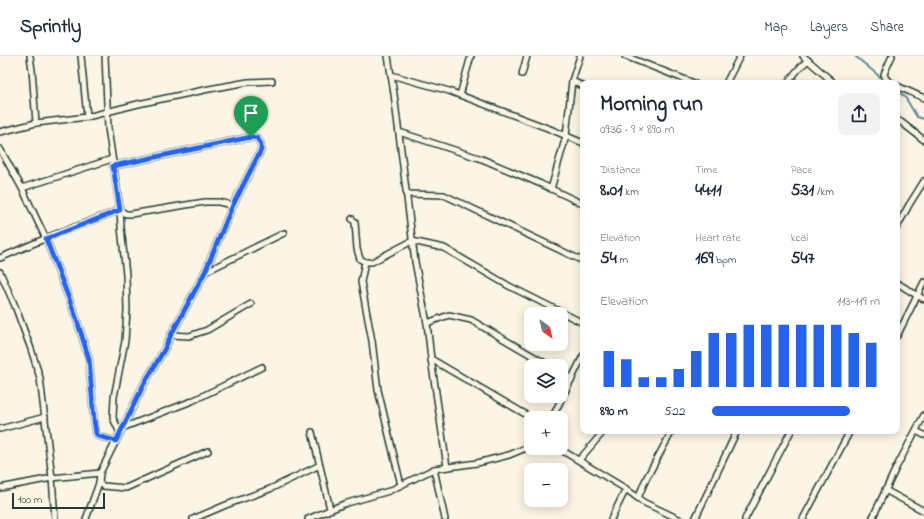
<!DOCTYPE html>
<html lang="en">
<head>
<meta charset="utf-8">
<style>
	:root { --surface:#fff; --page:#f2f2f3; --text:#1f2937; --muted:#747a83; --line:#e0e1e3; --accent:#2563eb }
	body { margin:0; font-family:"Indie Flower",sans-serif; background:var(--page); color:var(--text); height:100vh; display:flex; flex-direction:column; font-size:15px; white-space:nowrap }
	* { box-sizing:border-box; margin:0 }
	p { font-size:13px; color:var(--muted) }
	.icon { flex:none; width:22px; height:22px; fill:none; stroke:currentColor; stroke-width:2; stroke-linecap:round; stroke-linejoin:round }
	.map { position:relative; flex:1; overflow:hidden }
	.sheet { position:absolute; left:580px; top:24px; width:320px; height:354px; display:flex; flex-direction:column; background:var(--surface); border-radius:8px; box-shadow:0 2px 10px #0003 }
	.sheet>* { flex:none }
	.needle { width:26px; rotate:146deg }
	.buttons { position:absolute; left:524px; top:251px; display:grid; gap:8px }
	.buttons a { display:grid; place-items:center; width:44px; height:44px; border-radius:8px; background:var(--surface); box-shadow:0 2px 10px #0003; font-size:20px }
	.scale { position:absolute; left:12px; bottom:10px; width:93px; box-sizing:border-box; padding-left:4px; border:2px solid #1f3d34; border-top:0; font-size:11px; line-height:14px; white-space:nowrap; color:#1f3d34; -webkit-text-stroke:3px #fcf5e5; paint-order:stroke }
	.pin { position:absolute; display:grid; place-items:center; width:34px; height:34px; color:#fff; margin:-41px -17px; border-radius:50% 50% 50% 0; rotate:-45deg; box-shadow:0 0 4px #0007 }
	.pin .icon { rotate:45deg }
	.round { display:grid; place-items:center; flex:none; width:42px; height:42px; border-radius:8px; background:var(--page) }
	.head { display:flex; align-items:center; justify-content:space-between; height:68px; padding:0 20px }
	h1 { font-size:22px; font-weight:800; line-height:30px }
	.metrics { display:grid; grid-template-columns:repeat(3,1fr); gap:6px; height:68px; padding:4px 20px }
	.metrics div { display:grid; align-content:center }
	.metrics b { font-size:17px; font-weight:800 }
	.metrics small { font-size:11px; font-weight:400 }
	.metrics p { font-size:11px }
	.chart { height:112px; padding:8px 20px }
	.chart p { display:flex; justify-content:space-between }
	.chart svg { width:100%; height:72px; margin-top:4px; stroke:var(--accent); stroke-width:6 }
	ul { padding:0 20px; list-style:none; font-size:13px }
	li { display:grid; grid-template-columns:64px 48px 1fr; align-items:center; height:30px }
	li i { height:10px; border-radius:5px; background:var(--accent) }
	header { display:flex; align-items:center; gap:24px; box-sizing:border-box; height:56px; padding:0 20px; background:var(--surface); border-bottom:1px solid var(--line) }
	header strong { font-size:19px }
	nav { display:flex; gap:22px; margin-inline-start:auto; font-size:14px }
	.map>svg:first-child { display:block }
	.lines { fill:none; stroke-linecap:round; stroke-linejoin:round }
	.stream { stroke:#578d9a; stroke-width:2 }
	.minor-casing { stroke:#1f3d34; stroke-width:8 }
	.minor { stroke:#fcf5e5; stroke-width:5 }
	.route-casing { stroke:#fff; stroke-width:8 }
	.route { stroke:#2563eb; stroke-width:5 }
</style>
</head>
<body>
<header>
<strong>Sprintly</strong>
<nav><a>Map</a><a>Layers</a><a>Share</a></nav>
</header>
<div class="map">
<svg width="924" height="463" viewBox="0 0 924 463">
	<rect width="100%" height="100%" fill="#fcf5e5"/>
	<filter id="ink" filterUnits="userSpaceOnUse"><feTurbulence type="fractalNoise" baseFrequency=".025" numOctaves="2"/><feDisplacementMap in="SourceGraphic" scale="8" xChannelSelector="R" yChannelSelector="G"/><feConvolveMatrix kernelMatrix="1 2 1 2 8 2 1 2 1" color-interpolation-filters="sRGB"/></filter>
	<g filter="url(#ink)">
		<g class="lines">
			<g class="stream">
				<path d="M855 0 885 25"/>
				<path d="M897 35 905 41 917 61 924 63"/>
			</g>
			<defs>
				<g id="minor">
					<path d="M30 0 32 14 36 67"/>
					<path d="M81 0 87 61"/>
					<path d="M388 0 394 38 415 206 427 267 431 303 447 411"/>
					<path d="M625 0 694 27"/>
					<path d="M803 0 834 27"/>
					<path d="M522 18 527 0"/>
					<path d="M391 19 449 35 550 73 583 87"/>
					<path d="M572 25 583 30"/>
					<path d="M726 27 740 0"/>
					<path d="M788 27C794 17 800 11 808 4"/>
					<path d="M892 27 886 23 884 18 892 0"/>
					<path d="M897 30 924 42"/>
					<path d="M460 39 471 0"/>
					<path d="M897 64 901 66 924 84"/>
					<path d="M0 76 36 67 87 61 138 48 209 33 248 26 272 25"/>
					<path d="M399 76 482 103 541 128 583 148"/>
					<path d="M0 93 22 132 46 183 76 261 89 303 94 363 96 377 98 380 116 385"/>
					<path d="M113 110 251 81 257 82 261 88V94L232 151 205 216 171 279 164 294 144 328 120 377"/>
					<path d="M22 132 112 103"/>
					<path d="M551 133 566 80 572 25 580 0"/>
					<path d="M406 138 444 139 583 205"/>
					<path d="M352 163 355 166 357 193 360 203 365 206H372L412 185 444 192 509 230 583 267"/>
					<path d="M897 171 909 149 924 125"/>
					<path d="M0 202 51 180 120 154 126 158H131L192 148 205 146H219L227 148 232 151"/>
					<path d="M365 206 361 226 372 285 378 334 401 429"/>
					<path d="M0 216 15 250 31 293 40 322 52 422 55 463"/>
					<path d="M205 216 284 177"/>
					<path d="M897 227C906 232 915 239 924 243"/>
					<path d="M427 267 449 259 471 264 550 310"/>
					<path d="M171 279 189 280 207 274 251 248"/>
					<path d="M897 280 924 226"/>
					<path d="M431 303 532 362"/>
					<path d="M561 316 572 323"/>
					<path d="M552 362 583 300"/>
					<path d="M122 372 192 345 262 311"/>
					<path d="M0 373 45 361"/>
					<path d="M916 375 924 379"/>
					<path d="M312 376 330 453"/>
					<path d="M558 392 626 433 643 446 679 463"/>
					<path d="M579 404 604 375"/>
					<path d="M434 413 445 463"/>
					<path d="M99 427 103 430 126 432 208 395"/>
					<path d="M0 432 52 422 100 417"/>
					<path d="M885 434 924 455"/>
					<path d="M638 442 646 423 672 375"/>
					<path d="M86 463 99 427 100 417 120 377 113 362 114 341 125 285 127 254 126 219 121 171 120 154 108 72 105 0"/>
					<path d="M193 463 226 449 270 433 320 409"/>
					<path d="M308 463 344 448 389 435 434 413 477 407 509 399 526 392 531 389"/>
					<path d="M611 463 626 433"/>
					<path d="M695 463 737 375"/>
					<path d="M745 463 791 375"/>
					<path d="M803 463 850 375"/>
					<path d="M872 463 896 412 924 359"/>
				</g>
			</defs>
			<use href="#minor" class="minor-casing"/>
			<use href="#minor" class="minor"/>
		</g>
	</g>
	<g class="lines" filter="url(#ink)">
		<defs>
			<path id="route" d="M251 81 257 82 261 88V94L232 151 205 216 171 279 164 294 144 328 116 385 98 380 96 377 94 364 89 303 76 261 46 183 120 154 113 110Z"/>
		</defs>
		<use href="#route" class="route-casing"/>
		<use href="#route" class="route"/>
	</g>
</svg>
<div class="buttons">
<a><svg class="needle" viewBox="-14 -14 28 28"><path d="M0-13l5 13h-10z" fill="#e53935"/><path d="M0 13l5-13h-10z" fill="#747a83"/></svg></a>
<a><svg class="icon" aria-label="layers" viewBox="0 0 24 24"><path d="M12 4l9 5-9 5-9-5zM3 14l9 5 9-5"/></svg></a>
<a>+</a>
<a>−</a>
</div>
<div class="scale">100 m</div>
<div class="pin" style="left:251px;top:81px;background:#1e9e55"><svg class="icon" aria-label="arrive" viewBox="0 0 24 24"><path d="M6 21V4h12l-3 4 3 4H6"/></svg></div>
<section class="sheet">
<div class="head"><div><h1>Morning run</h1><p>09:36 · 9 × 890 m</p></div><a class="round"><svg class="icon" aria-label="share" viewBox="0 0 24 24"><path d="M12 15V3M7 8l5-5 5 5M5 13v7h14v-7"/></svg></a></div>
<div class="metrics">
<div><p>Distance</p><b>8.01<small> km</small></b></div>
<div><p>Time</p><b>44:11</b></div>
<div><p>Pace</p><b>5:31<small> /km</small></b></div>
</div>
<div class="metrics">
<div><p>Elevation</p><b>54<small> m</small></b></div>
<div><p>Heart rate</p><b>169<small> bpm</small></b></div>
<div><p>kcal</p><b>547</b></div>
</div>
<div class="chart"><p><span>Elevation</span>113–119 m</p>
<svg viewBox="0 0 160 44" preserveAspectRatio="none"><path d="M5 44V22M15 44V27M25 44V38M35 44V38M45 44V33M55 44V22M65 44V11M75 44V11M85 44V6M95 44V6M105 44V6M115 44V6M125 44V6M135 44V6M145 44V11M155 44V17"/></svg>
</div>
<ul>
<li><b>890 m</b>5:22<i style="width:82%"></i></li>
</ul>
</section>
</div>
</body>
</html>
